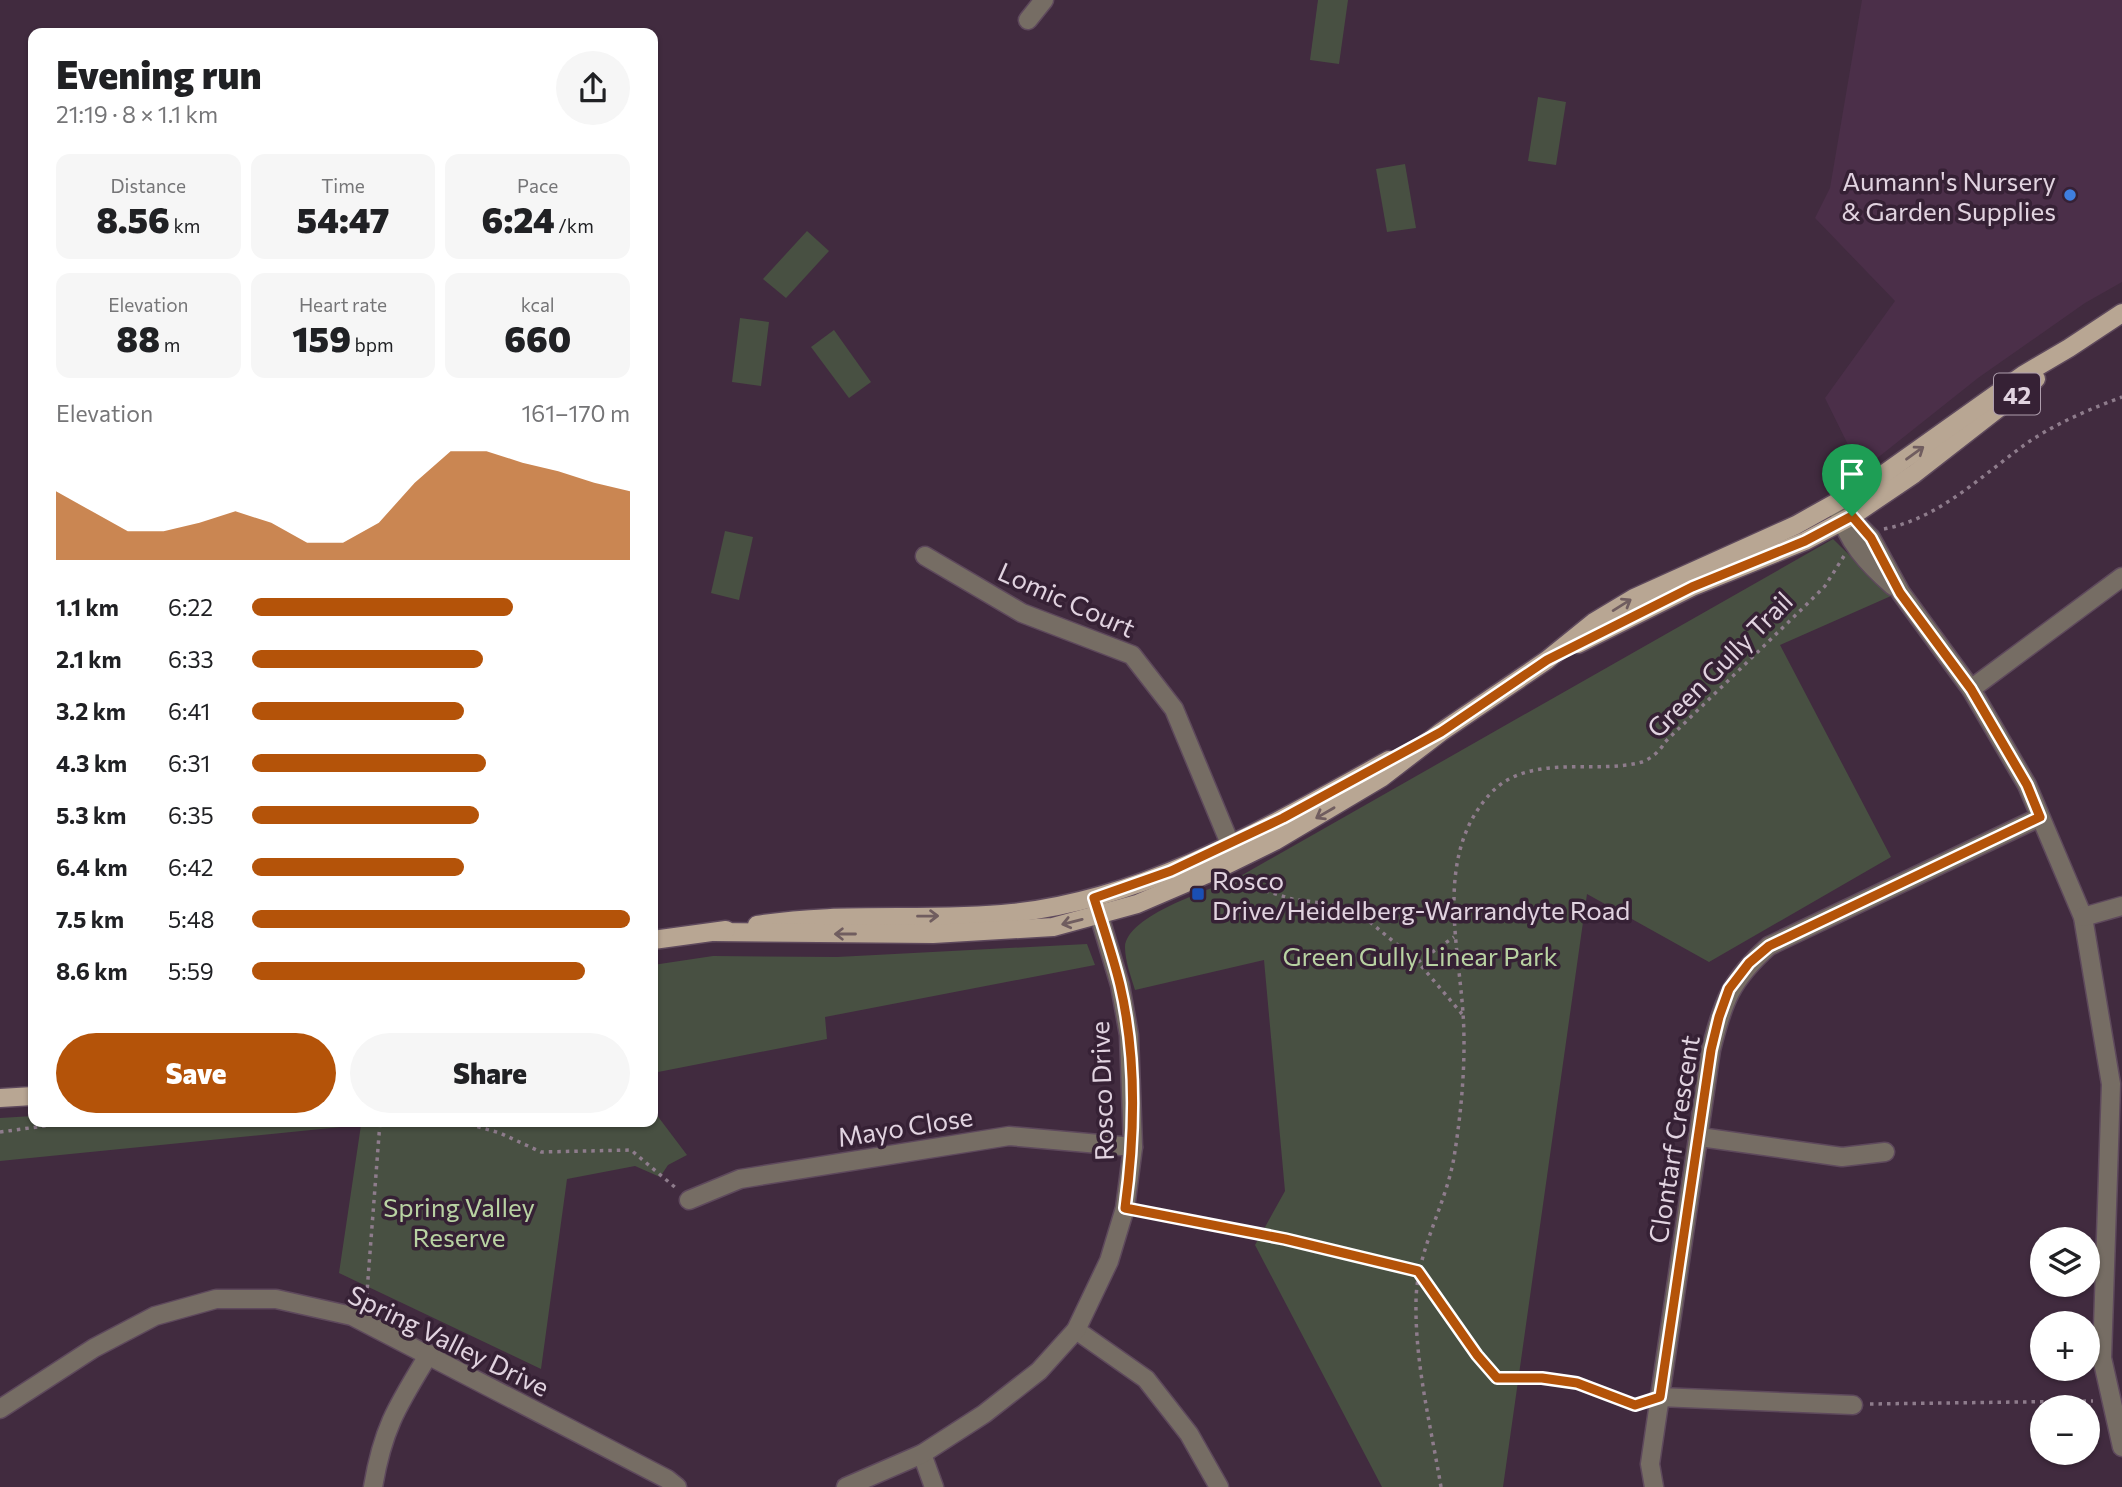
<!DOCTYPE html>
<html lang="en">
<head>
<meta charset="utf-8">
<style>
	:root { --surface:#fff; --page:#f6f6f6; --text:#202124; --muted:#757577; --accent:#b45309 }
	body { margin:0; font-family:Commissioner,sans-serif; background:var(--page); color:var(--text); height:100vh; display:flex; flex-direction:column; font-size:26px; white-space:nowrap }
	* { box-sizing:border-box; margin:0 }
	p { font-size:23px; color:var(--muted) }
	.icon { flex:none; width:38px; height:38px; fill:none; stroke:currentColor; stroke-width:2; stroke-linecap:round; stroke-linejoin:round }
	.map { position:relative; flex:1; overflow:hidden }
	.panel { position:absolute; left:28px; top:28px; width:630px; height:1099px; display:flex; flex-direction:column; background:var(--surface); border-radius:14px; box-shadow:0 2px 5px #0004 }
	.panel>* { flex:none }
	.tools { position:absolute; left:2030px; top:1227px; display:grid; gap:14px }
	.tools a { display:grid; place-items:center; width:70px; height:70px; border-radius:50%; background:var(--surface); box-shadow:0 2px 5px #0004; font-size:35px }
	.pin { position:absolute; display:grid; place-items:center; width:60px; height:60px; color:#fff; margin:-72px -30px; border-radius:50% 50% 50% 0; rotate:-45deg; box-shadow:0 0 7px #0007 }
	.pin .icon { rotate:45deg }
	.round { display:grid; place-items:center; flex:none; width:74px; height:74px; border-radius:37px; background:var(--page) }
	.headline { display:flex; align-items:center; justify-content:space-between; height:119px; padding:0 28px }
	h1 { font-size:38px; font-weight:800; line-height:52px }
	.stats { display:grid; grid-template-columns:repeat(3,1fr); gap:10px; height:119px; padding:7px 28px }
	.stats div { display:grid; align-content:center; border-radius:14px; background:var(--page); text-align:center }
	.stats b { font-size:35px; font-weight:800 }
	.stats small { font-size:19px; font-weight:400 }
	.stats p { font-size:19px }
	.chart { height:196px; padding:14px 28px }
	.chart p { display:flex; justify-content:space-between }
	.chart svg { width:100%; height:126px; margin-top:7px; fill:var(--accent); opacity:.7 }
	.button { display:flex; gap:14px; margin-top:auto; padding:14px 28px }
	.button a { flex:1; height:80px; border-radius:42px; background:var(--accent); color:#fff; font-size:28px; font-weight:800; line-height:80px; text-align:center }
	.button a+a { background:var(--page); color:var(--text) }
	ul { padding:0 28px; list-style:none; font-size:23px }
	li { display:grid; grid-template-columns:112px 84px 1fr; align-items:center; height:52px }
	li i { height:18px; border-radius:9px; background:var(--accent) }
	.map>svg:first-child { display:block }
	.built { fill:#4b2f49 }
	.green { fill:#485042 }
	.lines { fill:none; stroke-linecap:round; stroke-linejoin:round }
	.minor-casing { stroke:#5e495c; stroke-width:21 }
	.major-casing { stroke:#5e495c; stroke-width:21 }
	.path { stroke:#8e7c8c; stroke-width:3.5; stroke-dasharray:3.5 5; stroke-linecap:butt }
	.minor { stroke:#766d64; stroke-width:18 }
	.major { stroke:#b8a693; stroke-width:18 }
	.oneway { stroke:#705d5f }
	.route-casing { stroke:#fff; stroke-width:14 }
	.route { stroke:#b45309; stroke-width:9 }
	.shop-dot { fill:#3f7fe0; stroke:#362135; stroke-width:2.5 }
	.transit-dot { fill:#1a4fb4; stroke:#362135; stroke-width:2.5 }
	.labels { text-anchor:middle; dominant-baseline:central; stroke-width:7; stroke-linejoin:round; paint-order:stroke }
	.shield { fill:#362135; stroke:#ae9ead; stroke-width:2 }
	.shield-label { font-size:24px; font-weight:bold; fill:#e1d3e0 }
	.poi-label { font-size:26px; fill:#e1d3e0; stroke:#362135; text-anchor:end }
	.street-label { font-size:26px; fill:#e1d3e0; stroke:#362135 }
	.park-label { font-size:26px; fill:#b8d2a2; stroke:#362135 }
</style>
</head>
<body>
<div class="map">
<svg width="2122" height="1487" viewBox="0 0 2122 1487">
	<rect width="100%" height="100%" fill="#412b3f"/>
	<path class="built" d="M1862 0H2122V282L2085 303 1978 378 1861 471 1825 398 1895 301 1815 218 1830 188Z"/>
	<g class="green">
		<path d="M1318 0H1348L1339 64 1310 60Z"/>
		<path d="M1538 97 1566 102 1556 165 1528 161Z"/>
		<path d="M1405 164 1416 228 1387 232 1376 169Z"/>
		<path d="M807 231 829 251 786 298 763 279Z"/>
		<path d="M740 318 769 322 761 386 732 382Z"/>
		<path d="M834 330 871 382 849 398 811 347Z"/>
		<path d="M725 531 753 537 739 600 711 593Z"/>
		<path d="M1833 539 1891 596 1780 645 1891 857 1709 962 1587 894 1503 1487H1382L1255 1245 1285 1191 1264 960 1135 990C1131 977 1125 961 1125 947 1127 915 1210 890 1237 878Z"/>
		<path d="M1087 944 1095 965 825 1017 827 1039 653 1073V965L713 956 837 957Z"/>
		<path d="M653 1110 687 1155 668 1165 660 1177 635 1166 567 1179 541 1369 339 1273 361 1125 0 1161V1118L33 1116V1122H653Z"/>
	</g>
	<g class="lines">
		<defs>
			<g id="minor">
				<path d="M1028 20 1044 0"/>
				<path d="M1837 504 1871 538 1901 593 1971 689 2027 785 2083 917 2111 1084 2102 1358 2122 1447"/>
				<path d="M1838 507C1846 541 1868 564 1893 586"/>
				<path d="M925 556 1022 613 1132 655 1174 709 1236 858"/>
				<path d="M1971 689 2122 577"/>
				<path d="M2083 917 2122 906"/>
				<path d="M1700 1137 1842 1157 1885 1152"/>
				<path d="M689 1200 740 1179 1009 1136 1133 1147"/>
				<path d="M1076 1330 1146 1379 1189 1434 1219 1487"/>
				<path d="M1659 1397 1853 1405"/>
				<path d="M0 1409 94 1348 155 1316 216 1299H276L352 1316 667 1479 677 1487"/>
				<path d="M922 1454 934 1487"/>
				<path d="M373 1487C383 1427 398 1405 429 1354"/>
				<path d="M846 1487 922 1454 984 1414 1039 1371 1076 1330 1109 1261 1125 1208 1133 1147 1129 1035 1120 985 1094 898"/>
				<path d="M1654 1487 1650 1464 1711 1050C1723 1001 1731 980 1769 946L2040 817"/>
			</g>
			<g id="major">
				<path d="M1578 644 1692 587 1805 541 1852 516 1914 474 2036 379"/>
				<path d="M757 925C841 911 927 922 1012 913 1148 899 1271 825 1389 760"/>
				<path d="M714 932 933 934 1053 927 1137 904 1214 871 1275 841 1381 778 1441 732 1547 660 1594 622 1634 598 1796 525 1871 483 2023 375 2069 348 2122 313"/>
				<path d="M653 940 726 930"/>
				<path d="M0 1098 33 1096"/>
			</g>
		</defs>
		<use href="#minor" class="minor-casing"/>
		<use href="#major" class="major-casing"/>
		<g class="path">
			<path d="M1884 529C1941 518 1984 473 2030 441 2059 422 2090 409 2122 397"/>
			<path d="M1233 881 1292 899 1334 905 1358 912 1418 962 1462 1014"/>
			<path d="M1418 962 1454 937"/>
			<path d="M461 1122 500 1133 541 1152 631 1150 677 1189"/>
			<path d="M0 1132 74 1122"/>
			<path d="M1140 1211 1285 1239 1418 1271 1477 1355 1497 1378H1542L1577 1383 1635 1405 1641 1403"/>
			<path d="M366 1305 380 1122"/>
			<path d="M1870 1404 2093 1401"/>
			<path d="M1441 1487C1431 1427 1415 1364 1416 1303 1416 1249 1448 1203 1455 1151 1462 1106 1466 1058 1463 1013 1458 941 1435 854 1490 794 1528 752 1595 775 1642 762 1651 759 1661 750 1665 742L1804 607 1825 586 1844 556"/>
		</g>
		<use href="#minor" class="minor"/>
		<use href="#major" class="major"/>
	</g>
	<defs><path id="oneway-shaft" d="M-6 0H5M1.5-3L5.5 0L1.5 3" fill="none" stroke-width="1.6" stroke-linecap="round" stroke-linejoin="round" transform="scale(1.75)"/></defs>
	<g class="oneway">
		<use href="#oneway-shaft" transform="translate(1915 453) rotate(-36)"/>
		<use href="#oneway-shaft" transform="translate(1622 605) rotate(-32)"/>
		<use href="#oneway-shaft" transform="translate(1325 813) rotate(150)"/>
		<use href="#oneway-shaft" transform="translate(928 916) rotate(-1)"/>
		<use href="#oneway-shaft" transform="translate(1072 922) rotate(166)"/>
		<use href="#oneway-shaft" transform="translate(845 934) rotate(-180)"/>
	</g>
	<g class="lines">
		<defs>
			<path id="route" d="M1852 516 1871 538 1900 593 1971 689 2027 785 2040 817 1769 946 1749 963 1729 989 1719 1017 1711 1050 1660 1397 1635 1405 1577 1383 1542 1378H1497L1477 1355 1418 1271 1285 1239 1125 1208C1135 1135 1137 1058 1120 985 1113 956 1103 927 1094 898L1171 871 1283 818 1441 732 1547 660 1692 587 1805 541Z"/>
		</defs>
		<use href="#route" class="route-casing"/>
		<use href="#route" class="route"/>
	</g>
	<circle class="shop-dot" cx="2070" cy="195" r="7"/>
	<rect class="transit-dot" x="1191" y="887" width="14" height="14" rx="3.5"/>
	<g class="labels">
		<rect class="shield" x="1994" y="373.5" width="46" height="41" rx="5"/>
		<g class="shield-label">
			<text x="2017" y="394">42</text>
		</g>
		<g class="poi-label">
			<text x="2056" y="180">Aumann's Nursery<tspan x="2056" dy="30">&amp; Garden Supplies</tspan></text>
			<text x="1212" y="879" text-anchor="start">Rosco<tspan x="1212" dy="30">Drive/Heidelberg-Warrandyte Road</tspan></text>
		</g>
		<g class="street-label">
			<text transform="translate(1067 599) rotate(24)">Lomic Court</text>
			<text transform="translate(1719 664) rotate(-45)">Green Gully Trail</text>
			<text transform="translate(1101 1091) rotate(-92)">Rosco Drive</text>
			<text transform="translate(905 1126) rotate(-9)">Mayo Close</text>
			<text transform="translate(1673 1139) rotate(-81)">Clontarf Crescent</text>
			<text transform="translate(449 1340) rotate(26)">Spring Valley Drive</text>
		</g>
		<g class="park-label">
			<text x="1420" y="955">Green Gully Linear Park</text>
			<text x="459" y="1206">Spring Valley<tspan x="459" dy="30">Reserve</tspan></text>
		</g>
	</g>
</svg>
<div class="tools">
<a><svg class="icon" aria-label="layers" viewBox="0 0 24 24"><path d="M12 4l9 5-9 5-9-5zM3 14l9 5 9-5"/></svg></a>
<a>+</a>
<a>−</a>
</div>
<div class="pin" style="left:1852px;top:516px;background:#1e9e55"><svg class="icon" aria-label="arrive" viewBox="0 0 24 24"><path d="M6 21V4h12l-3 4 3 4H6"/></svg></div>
<section class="panel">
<div class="headline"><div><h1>Evening run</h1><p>21:19 · 8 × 1.1 km</p></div><a class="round"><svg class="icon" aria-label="share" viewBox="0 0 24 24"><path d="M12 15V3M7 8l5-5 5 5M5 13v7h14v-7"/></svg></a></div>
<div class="stats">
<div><p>Distance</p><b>8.56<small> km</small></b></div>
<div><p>Time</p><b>54:47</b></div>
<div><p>Pace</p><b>6:24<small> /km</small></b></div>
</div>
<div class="stats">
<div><p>Elevation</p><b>88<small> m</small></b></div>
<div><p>Heart rate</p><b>159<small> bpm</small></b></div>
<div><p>kcal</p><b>660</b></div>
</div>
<div class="chart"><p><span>Elevation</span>161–170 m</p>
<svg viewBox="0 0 160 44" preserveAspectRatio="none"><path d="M0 44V20L10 27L20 34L30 34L40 31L50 27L60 31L70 38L80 38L90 31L100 17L110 6L120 6L130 10L140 13L150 17L160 20V44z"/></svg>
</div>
<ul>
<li><b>1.1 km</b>6:22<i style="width:69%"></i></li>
<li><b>2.1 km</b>6:33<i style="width:61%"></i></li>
<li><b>3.2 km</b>6:41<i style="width:56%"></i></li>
<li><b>4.3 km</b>6:31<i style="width:62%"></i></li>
<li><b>5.3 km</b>6:35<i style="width:60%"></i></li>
<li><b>6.4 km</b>6:42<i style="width:56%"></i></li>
<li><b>7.5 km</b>5:48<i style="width:100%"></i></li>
<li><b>8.6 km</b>5:59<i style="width:88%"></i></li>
</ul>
<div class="button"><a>Save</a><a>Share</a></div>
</section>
</div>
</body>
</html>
